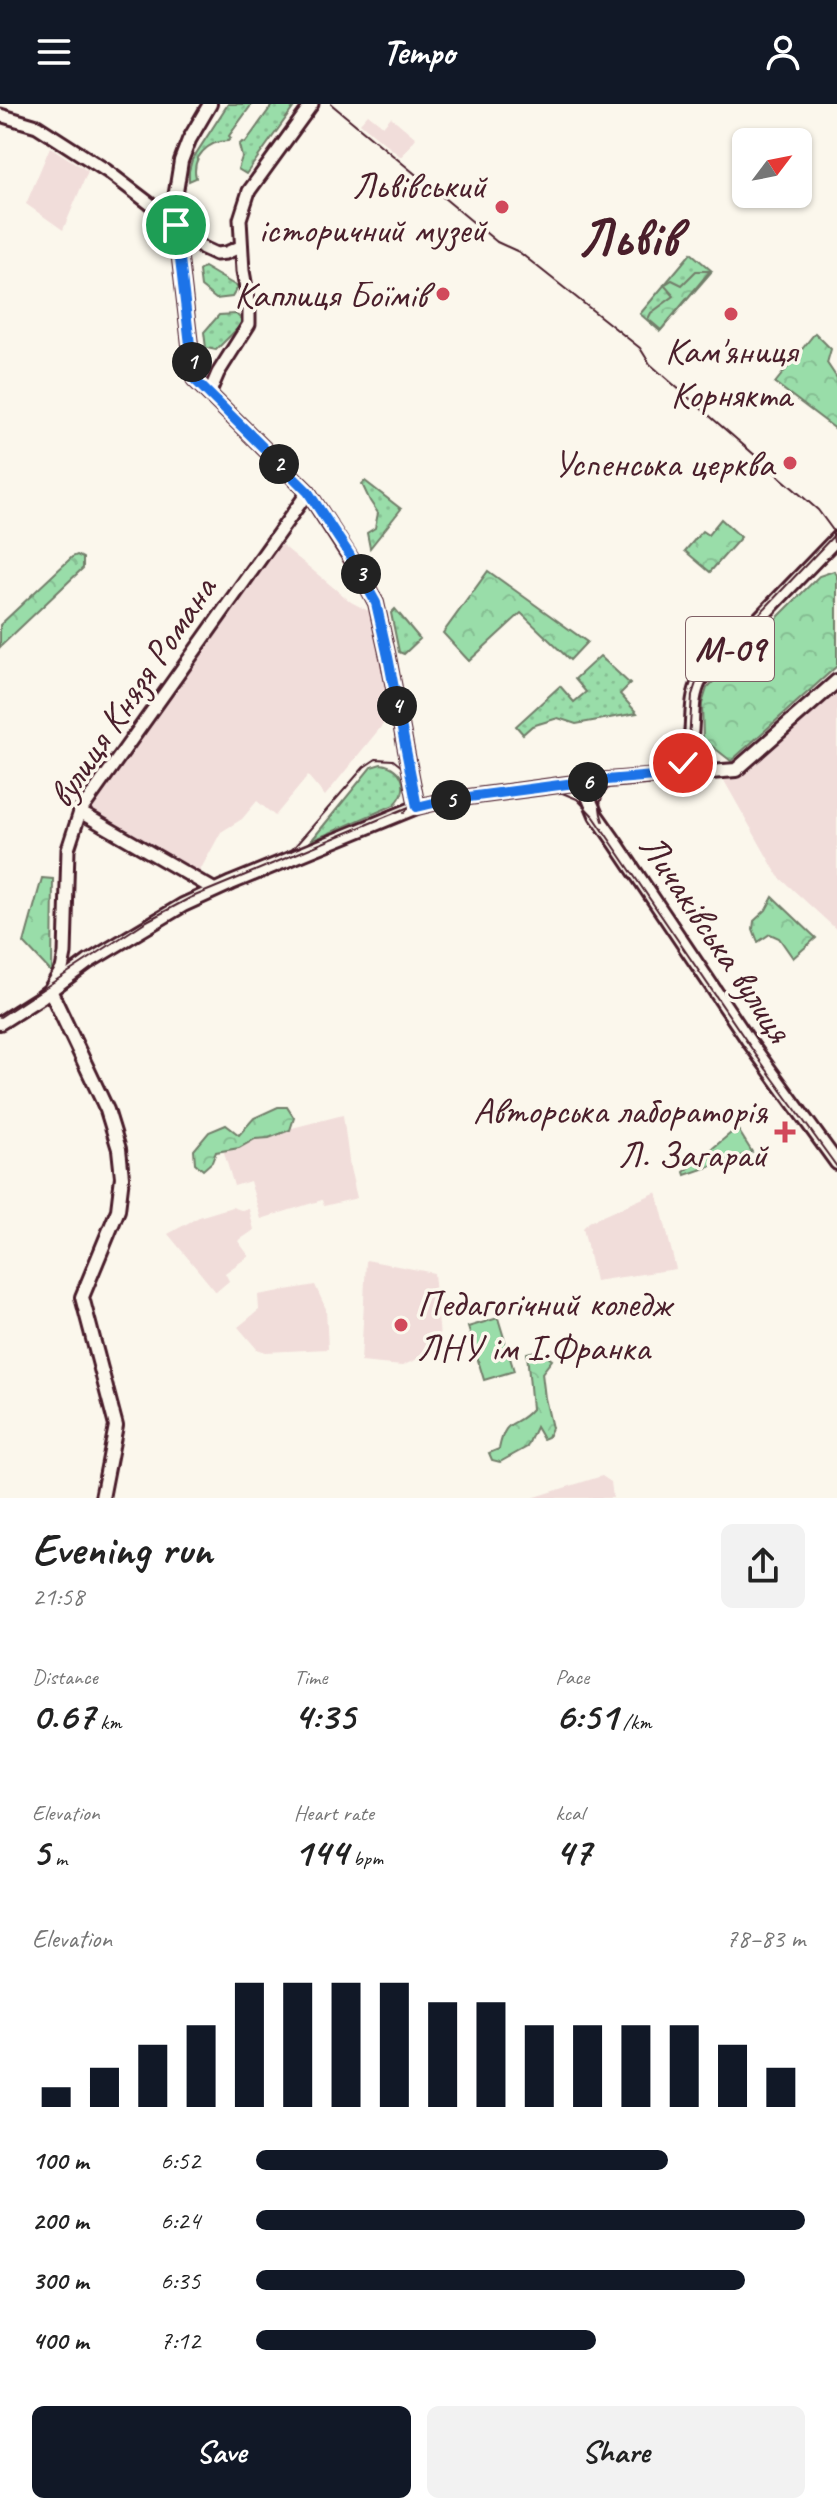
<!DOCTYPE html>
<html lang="en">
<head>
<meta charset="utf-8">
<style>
	:root { --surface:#fff; --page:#f2f2f2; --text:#222; --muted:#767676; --accent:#111827 }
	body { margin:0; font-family:Caveat,sans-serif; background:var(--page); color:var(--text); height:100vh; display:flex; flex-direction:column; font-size:30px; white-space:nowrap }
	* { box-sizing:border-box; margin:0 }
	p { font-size:26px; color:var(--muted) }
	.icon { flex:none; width:44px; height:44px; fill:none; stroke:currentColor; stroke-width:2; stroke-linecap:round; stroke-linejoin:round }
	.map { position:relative; height:1394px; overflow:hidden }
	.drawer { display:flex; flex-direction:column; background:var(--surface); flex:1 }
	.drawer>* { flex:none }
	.needle { width:52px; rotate:58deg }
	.controls { position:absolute; left:732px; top:24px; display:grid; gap:16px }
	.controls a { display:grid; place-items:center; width:80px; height:80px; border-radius:12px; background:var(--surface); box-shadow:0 2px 6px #0004; font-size:40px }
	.pin { position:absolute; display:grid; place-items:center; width:68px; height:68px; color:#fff; margin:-34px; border:4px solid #fff; border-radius:50%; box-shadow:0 2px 8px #0007 }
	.km { position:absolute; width:40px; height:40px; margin:-20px; border-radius:50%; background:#222; color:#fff; font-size:22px; line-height:40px; text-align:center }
	.round { display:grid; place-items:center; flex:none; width:84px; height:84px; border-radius:12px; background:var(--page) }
	.head { display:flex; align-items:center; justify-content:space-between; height:136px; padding:0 32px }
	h1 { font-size:44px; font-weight:600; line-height:60px }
	.stats { display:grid; grid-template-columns:repeat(3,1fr); gap:12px; height:136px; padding:8px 32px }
	.stats div { display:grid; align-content:center }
	.stats b { font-size:40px; font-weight:600 }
	.stats small { font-size:22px; font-weight:400 }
	.stats p { font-size:22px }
	.chart { height:224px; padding:16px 32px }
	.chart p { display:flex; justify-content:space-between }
	.chart svg { width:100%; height:144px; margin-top:8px; stroke:var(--accent); stroke-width:6 }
	.cta { display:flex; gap:16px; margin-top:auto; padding:16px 32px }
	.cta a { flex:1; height:92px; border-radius:12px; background:var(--accent); color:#fff; font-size:32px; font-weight:600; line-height:92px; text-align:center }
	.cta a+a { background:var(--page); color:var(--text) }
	ul { padding:0 32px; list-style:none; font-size:26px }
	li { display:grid; grid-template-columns:128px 96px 1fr; align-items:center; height:60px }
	li i { height:20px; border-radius:10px; background:var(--accent) }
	header { display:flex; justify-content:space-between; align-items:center; height:104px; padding:0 32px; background:var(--accent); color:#fff; font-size:36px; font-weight:600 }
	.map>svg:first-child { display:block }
	.built { fill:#f1ddda }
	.grass { fill:url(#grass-dots); stroke:#727e6a; stroke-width:2 }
	.forest { fill:url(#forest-crowns); stroke:#727e6a; stroke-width:2 }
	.garden { fill:#99dda9; stroke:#727e6a; stroke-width:2 }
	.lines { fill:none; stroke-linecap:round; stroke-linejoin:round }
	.secondary-casing { stroke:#4a1f2b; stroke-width:17 }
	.primary-casing { stroke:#4a1f2b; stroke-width:18 }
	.secondary { stroke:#fbf7ec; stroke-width:11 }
	.primary { stroke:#fbf7ec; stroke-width:12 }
	.tram { stroke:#4a1f2b; stroke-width:2 }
	.route-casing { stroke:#fff; stroke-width:16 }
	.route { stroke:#1a73e8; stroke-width:10 }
	.poi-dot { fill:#d1495b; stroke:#fbf7ec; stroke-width:3 }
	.labels { text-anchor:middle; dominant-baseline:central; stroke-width:7; stroke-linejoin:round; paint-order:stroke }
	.shield { fill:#fbf7ec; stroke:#7f6065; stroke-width:2 }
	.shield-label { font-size:36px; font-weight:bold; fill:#4a1f2b }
	.poi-label { font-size:38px; fill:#4a1f2b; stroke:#fbf7ec; text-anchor:end }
	.street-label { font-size:38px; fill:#4a1f2b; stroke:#fbf7ec }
	.town-label { font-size:54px; font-weight:bold; fill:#4a1f2b; stroke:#fbf7ec }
</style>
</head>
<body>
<header><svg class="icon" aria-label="menu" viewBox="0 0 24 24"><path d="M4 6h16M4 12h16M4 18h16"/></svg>Tempo<svg class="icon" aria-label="person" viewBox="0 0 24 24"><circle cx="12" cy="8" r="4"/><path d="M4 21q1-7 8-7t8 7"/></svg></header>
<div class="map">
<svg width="837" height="1394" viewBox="0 0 837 1394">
	<defs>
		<pattern id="grass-dots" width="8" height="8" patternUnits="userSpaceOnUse" patternTransform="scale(2)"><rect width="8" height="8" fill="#99dda9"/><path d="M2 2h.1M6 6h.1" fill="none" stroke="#85bd92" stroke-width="1.8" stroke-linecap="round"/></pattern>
		<pattern id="forest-crowns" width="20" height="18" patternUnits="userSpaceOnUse" patternTransform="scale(2)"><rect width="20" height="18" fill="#99dda9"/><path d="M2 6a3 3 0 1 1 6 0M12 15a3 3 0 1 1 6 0" fill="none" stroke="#85bd92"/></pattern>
	</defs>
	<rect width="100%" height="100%" fill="#fbf7ec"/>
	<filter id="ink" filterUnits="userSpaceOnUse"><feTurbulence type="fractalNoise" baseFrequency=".0125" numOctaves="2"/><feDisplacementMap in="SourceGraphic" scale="16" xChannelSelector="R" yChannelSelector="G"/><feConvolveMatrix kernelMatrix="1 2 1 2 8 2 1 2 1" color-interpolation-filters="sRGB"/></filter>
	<g filter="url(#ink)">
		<g class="built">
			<path d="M368 10 383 22 391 13 416 34 401 53 360 19Z"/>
			<path d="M50 43 88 67 63 126 26 100Z"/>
			<path d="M281 440 351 498 376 511 393 608 325 692 308 672 275 712 257 697 242 715 221 728 197 772 90 710 89 706 217 520Z"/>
			<path d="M837 583V826L778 772 722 673H736Z"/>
			<path d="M343 1011 350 1064 357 1094 324 1102 322 1096 261 1115 250 1077 234 1082 222 1042Z"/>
			<path d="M657 1088 676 1165 595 1177 583 1124 589 1118Z"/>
			<path d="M232 1103 241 1106 249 1105 254 1126 238 1137 249 1152 225 1169 229 1177 216 1188 168 1130 199 1113Z"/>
			<path d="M366 1156 434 1169 441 1244 402 1262 361 1258Z"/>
			<path d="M315 1181 326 1205 328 1245 266 1248 257 1245 238 1223 259 1206 258 1191Z"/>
			<path d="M602 1372 611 1378 613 1394H532Z"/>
		</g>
		<g class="grass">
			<path d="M228 0H252L229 32 231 34 228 37C208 37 191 53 196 74L189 77V67L192 56Z"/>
			<path d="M273 0H296L246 70 238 65 242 53 239 41 242 38 245 39Z"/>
			<path d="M691 149 712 167 660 227 640 210Z"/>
			<path d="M204 163 238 183 232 193 216 195 201 183 199 167Z"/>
			<path d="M236 210 244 218 216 246 206 244 204 228 219 211Z"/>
			<path d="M365 377 401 405 370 444 367 429 375 424 378 409 370 397 362 380Z"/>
			<path d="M395 505 420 535 404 550 399 548 391 509Z"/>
			<path d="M600 552 630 580 620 590 637 609 576 620 558 614 532 622 523 630 516 622 560 582 574 598 586 588 575 575Z"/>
			<path d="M381 660C403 663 411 685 394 701L311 737 371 663Z"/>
		</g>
		<g class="forest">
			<path d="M696 167H710L661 226 648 215 651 209 674 192 664 181 672 176 682 181Z"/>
			<path d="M815 229 831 245 827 259 837 274V326L775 279Z"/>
			<path d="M721 415 741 433 710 468 685 447 702 427 708 431Z"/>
			<path d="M77 451 83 454V464L0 543V521L72 453Z"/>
			<path d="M488 467 587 538 570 556 521 509 469 557 443 529Z"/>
			<path d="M834 467 837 471V562L731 657 703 635 702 600 707 584 819 472Z"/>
			<path d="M42 774 53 775 52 869 24 839Z"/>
			<path d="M773 793 816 834 793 854 779 834 770 830 758 838 753 825 754 817 766 806Z"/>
			<path d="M278 1003H287L294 1014 290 1026 269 1034 255 1035 239 1044 216 1048 212 1058 203 1066 195 1059 194 1046 209 1028 226 1021 239 1031 254 1014Z"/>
			<path d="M737 1024 752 1048 685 1071 684 1068Z"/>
			<path d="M539 1246 552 1256 542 1269 545 1294 552 1324 548 1333 543 1335 536 1323 527 1343 500 1358 492 1356 489 1349 499 1345C506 1311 514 1326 532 1305L527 1249Z"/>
		</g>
		<path class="garden" d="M498 1214 514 1267 484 1276 468 1223Z"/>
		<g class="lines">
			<defs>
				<g id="secondary">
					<path d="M0 11 37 22 107 67 166 112 203 144 216 150 226 149 240 143"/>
					<path d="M209 290 218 269 249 220V200L243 167 240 115 249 87 312 0"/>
					<path d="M80 708 215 786"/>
					<path d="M50 885 62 865 65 850 68 745 80 708 308 388"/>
				</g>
				<g id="primary">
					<path d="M210 0 189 36 181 57 175 94 176 121 194 275 308 388 359 467 376 499 388 553 417 703"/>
					<path d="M669 669C705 648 683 607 700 576L837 434"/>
					<path d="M582 678 596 711 615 738 750 939 837 1059"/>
					<path d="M50 886 107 1006 119 1045 122 1073 118 1106 82 1193 116 1322 102 1394"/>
					<path d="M0 919 41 893 88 858 183 801 231 779 417 703 446 696 582 678 736 666 837 577"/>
				</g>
			</defs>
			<use href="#secondary" class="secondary-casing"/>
			<use href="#primary" class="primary-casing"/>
			<use href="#secondary" class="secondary"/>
			<use href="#primary" class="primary"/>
			<g class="tram">
				<path d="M331 0 497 138 519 148 640 244 650 260 659 268 818 406 832 425 834 438"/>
				<path d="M555 686 577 695 594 713 756 951 837 1063"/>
				<path d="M603 717C596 699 602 685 620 676"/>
				<path d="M290 748 364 663 376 655 393 656C412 669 422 691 404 709"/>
				<path d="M0 913 145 818 190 794 416 700 446 692 528 685 581 676 670 666 676 663 685 649 689 637 692 591 697 576 837 428"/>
			</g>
		</g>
	</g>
	<g class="lines" filter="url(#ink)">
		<defs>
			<path id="route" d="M176 121 194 275 308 388 349 450 376 499 388 553 417 703 446 696 582 678 666 671 683 659"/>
		</defs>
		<use href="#route" class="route-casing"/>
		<use href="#route" class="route"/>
	</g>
	<g class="poi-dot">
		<circle cx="502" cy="103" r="8"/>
		<circle cx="443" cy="190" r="8"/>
		<circle cx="731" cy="210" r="8"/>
		<circle cx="790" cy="359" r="8"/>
		<path d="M781 1016h8v8h8v8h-8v8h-8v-8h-8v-8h8z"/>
		<circle cx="401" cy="1221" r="8"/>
	</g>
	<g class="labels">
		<rect class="shield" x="686" y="513" width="88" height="64" rx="6"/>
		<g class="shield-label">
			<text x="730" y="545">М-09</text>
		</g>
		<g class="poi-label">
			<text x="486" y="81">Львівський<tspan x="486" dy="44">історичний музей</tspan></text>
			<text x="427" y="190">Каплиця Боїмів</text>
			<text x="731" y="246" text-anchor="middle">Кам'яниця<tspan x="731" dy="44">Корнякта</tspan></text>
			<text x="774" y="359">Успенська церква</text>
			<text x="767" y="1006">Авторська лабораторія<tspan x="767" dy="44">Л. Загарай</tspan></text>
			<text x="417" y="1199" text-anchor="start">Педагогічний коледж<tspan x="417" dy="44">ЛНУ ім І.Франка</tspan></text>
		</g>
		<g class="street-label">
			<text transform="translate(132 588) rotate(-56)">вулиця Князя Романа</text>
			<text transform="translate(716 834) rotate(56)">Личаківська вулиця</text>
		</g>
		<g class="town-label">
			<text x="628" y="133">Львів</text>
		</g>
	</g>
</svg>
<div class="controls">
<a><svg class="needle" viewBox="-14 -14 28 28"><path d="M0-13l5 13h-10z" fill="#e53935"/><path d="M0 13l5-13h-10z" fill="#767676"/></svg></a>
</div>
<div class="pin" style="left:176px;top:121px;background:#1e9e55"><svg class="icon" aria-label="arrive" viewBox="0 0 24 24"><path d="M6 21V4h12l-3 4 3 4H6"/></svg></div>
<div class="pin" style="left:683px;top:659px;background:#d93025"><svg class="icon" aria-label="check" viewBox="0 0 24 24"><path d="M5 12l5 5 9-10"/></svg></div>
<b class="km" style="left:192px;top:258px">1</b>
<b class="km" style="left:279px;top:360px">2</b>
<b class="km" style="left:361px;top:470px">3</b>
<b class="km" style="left:397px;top:602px">4</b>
<b class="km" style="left:451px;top:696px">5</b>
<b class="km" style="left:588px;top:678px">6</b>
</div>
<section class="drawer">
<div class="head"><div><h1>Evening run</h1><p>21:58</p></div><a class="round"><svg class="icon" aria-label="share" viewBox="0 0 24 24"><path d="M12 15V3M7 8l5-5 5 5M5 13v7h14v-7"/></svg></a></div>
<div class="stats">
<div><p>Distance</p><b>0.67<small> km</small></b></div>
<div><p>Time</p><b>4:35</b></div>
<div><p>Pace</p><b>6:51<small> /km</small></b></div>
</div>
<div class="stats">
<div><p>Elevation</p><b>5<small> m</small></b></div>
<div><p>Heart rate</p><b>144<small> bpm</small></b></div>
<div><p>kcal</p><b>47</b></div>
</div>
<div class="chart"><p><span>Elevation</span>78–83 m</p>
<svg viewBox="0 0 160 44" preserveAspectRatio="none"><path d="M5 44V38M15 44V32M25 44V25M35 44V19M45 44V6M55 44V6M65 44V6M75 44V6M85 44V12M95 44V12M105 44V19M115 44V19M125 44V19M135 44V19M145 44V25M155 44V32"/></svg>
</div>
<ul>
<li><b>100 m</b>6:52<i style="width:75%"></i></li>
<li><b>200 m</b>6:24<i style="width:100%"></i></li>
<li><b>300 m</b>6:35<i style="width:89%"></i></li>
<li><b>400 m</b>7:12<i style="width:62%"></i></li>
</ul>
<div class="cta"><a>Save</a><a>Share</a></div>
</section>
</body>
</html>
